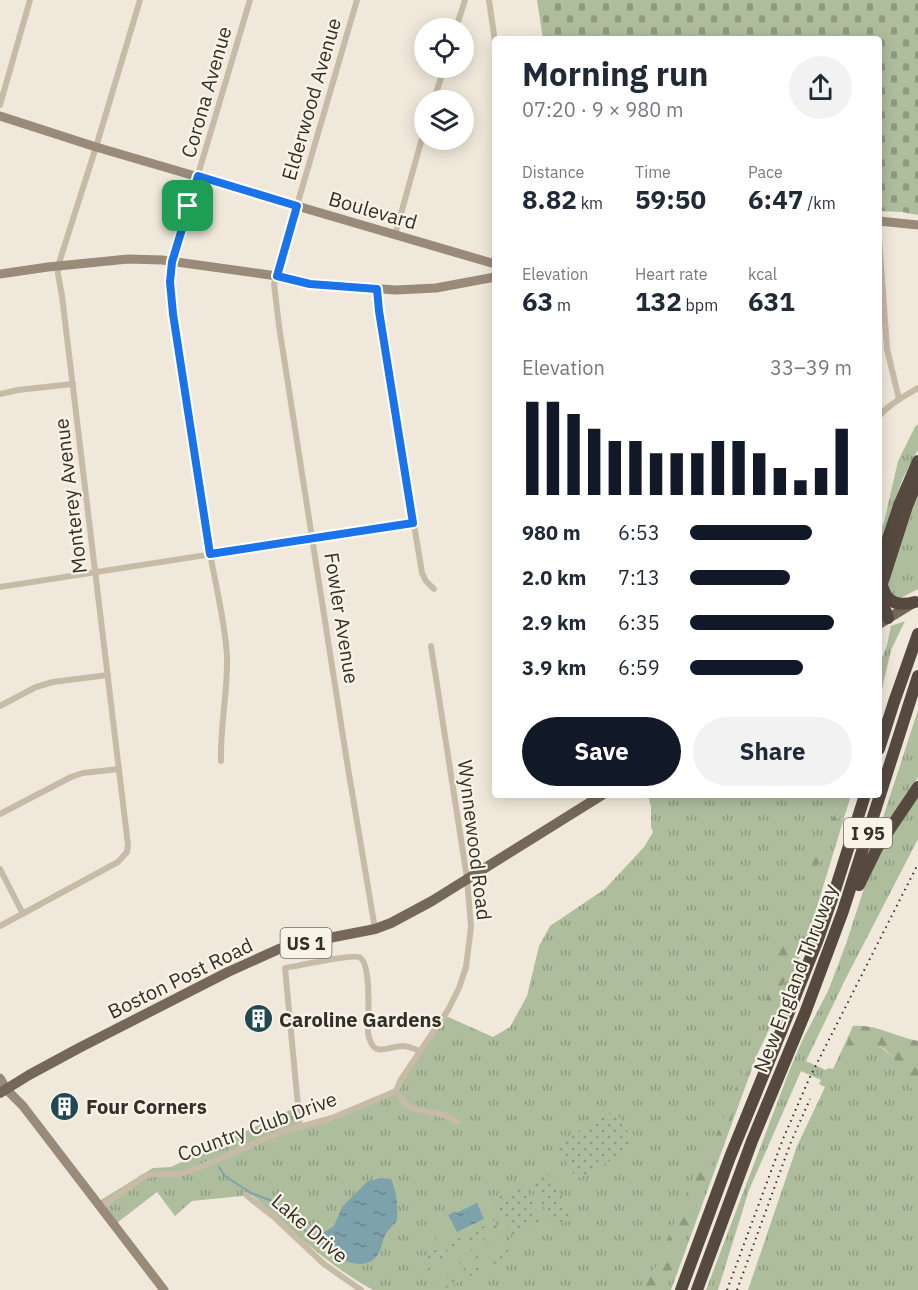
<!DOCTYPE html>
<html lang="en">
<head>
<meta charset="utf-8">
<style>
	:root { --surface:#fff; --page:#f2f2f3; --text:#1f2937; --muted:#747a83; --accent:#111827 }
	body { margin:0; font-family:"IBM Plex Sans",sans-serif; background:var(--page); color:var(--text); height:100vh; display:flex; flex-direction:column; font-size:22px; white-space:nowrap }
	* { box-sizing:border-box; margin:0 }
	p { font-size:20px; color:var(--muted) }
	.icon { flex:none; width:33px; height:33px; fill:none; stroke:currentColor; stroke-width:2; stroke-linecap:round; stroke-linejoin:round }
	.map { position:relative; flex:1; overflow:hidden }
	.side { position:absolute; left:492px; top:36px; width:390px; height:762px; display:flex; flex-direction:column; background:var(--surface); border-radius:6px; box-shadow:0 3px 15px #0003 }
	.side>* { flex:none }
	.controls { position:absolute; left:414px; top:18px; display:grid; gap:12px }
	.controls a { display:grid; place-items:center; width:60px; height:60px; border-radius:50%; background:var(--surface); box-shadow:0 3px 15px #0003; font-size:30px }
	.pin { position:absolute; display:grid; place-items:center; width:51px; height:51px; color:#fff; margin:-26px; border-radius:12px; box-shadow:0 3px 9px #0006 }
	.round { display:grid; place-items:center; flex:none; width:63px; height:63px; border-radius:32px; background:var(--page) }
	.summary { display:flex; align-items:center; justify-content:space-between; height:102px; padding:0 30px }
	h1 { font-size:33px; font-weight:800; line-height:45px }
	.stats { display:grid; grid-template-columns:repeat(3,1fr); gap:9px; height:102px; padding:6px 30px }
	.stats div { display:grid; align-content:center }
	.stats b { font-size:26px; font-weight:800 }
	.stats small { font-size:16px; font-weight:400 }
	.stats p { font-size:16px }
	.chart { height:168px; padding:12px 30px }
	.chart p { display:flex; justify-content:space-between }
	.chart svg { width:100%; height:108px; margin-top:6px; stroke:var(--accent); stroke-width:6 }
	.cta { display:flex; gap:12px; margin-top:auto; padding:12px 30px }
	.cta a { flex:1; height:69px; border-radius:36px; background:var(--accent); color:#fff; font-size:24px; font-weight:800; line-height:69px; text-align:center }
	.cta a+a { background:var(--page); color:var(--text) }
	ul { padding:0 30px; list-style:none; font-size:20px }
	li { display:grid; grid-template-columns:96px 72px 1fr; align-items:center; height:45px }
	li i { height:15px; border-radius:8px; background:var(--accent) }
	.map>svg:first-child { display:block }
	.grass { fill:url(#grass-tufts) }
	.forest { fill:url(#forest-firs) }
	.cemetery { fill:url(#cemetery-stones) }
	.park { fill:url(#park-dots) }
	.pitch { fill:#aebe9d }
	.water { fill:url(#water-ripples) }
	.lines { fill:none; stroke-linecap:round; stroke-linejoin:round }
	.stream { stroke:#7da2ab; stroke-width:2 }
	.street { stroke:#c7bba8; stroke-width:6 }
	.secondary { stroke:#9a8a7a; stroke-width:9 }
	.primary { stroke:#75675a; stroke-width:10 }
	.highway { stroke:#554940; stroke-width:12 }
	.rail { stroke:#342e28; stroke-width:2; stroke-dasharray:1.5 4.5; stroke-linecap:butt }
	.route-casing { stroke:#fff; stroke-width:12 }
	.route { stroke:#1a73e8; stroke-width:8 }
	.labels { text-anchor:middle; dominant-baseline:central; stroke-width:4.5; stroke-linejoin:round; paint-order:stroke }
	.shield { fill:#f8f3e7; stroke:#6f6961; stroke-width:1.5 }
	.shield-label { font-size:18px; font-weight:bold; fill:#342e28 }
	.street-label { font-size:20px; fill:#342e28; stroke:#f8f3e7 }
	.poi-label { font-size:20px; font-weight:bold; fill:#342e28; stroke:#f8f3e7; text-anchor:start }
</style>
</head>
<body>
<div class="map">
<svg width="918" height="1290" viewBox="0 0 918 1290">
	<defs>
		<pattern id="grass-tufts" width="24" height="20" patternUnits="userSpaceOnUse" patternTransform="scale(1.5)"><rect width="24" height="20" fill="#aebe9d"/><path d="M3 7l-1-3M5 7V3M7 7l1-3M15 17l-1-3M17 17v-4M19 17l1-3" fill="none" stroke="#8e9b80"/></pattern>
		<pattern id="forest-firs" width="22" height="20" patternUnits="userSpaceOnUse" patternTransform="scale(1.5)"><rect width="22" height="20" fill="#aebe9d"/><path d="M5 1l3.5 6h-7zM16 11l3.5 6h-7z" fill="#8e9b80"/></pattern>
		<pattern id="cemetery-stones" width="16" height="16" patternUnits="userSpaceOnUse" patternTransform="scale(1.5)"><rect width="16" height="16" fill="#aebe9d"/><path d="M2 7V4a2 2 0 0 1 4 0v3zM10 15v-3a2 2 0 0 1 4 0v3z" fill="#8e9b80"/></pattern>
		<pattern id="park-dots" width="8" height="8" patternUnits="userSpaceOnUse" patternTransform="scale(1.5)"><rect width="8" height="8" fill="#aebe9d"/><path d="M2 2h.1M6 6h.1" fill="none" stroke="#8e9b80" stroke-width="1.8" stroke-linecap="round"/></pattern>
		<pattern id="water-ripples" width="26" height="14" patternUnits="userSpaceOnUse" patternTransform="scale(1.5)"><rect width="26" height="14" fill="#7da2ab"/><path d="M2 4q2-2 4 0t4 0M15 11q2-2 4 0t4 0" fill="none" stroke="#67848b"/></pattern>
	</defs>
	<rect width="100%" height="100%" fill="#f0e9db"/>
	<g class="grass">
		<path d="M918 424V450L903 478 879 546V534L884 522 898 461 915 427Z"/>
		<path d="M918 487V589L899 599 888 592C887 577 895 567 896 551Z"/>
		<path d="M905 621 891 650 879 702V666L887 645 891 626Z"/>
		<path d="M918 710V777L881 833H878Z"/>
		<path d="M648 795H851L809 933 782 1002 757 1055 671 1290H373C327 1265 290 1229 252 1195L192 1201 175 1216 157 1192 113 1226 96 1203 153 1168 171 1167 296 1107 300 1130 398 1090 404 1079 446 1016 493 1037 510 1027 527 996 539 946 550 926 605 889 644 847 653 832 651 827V807Z"/>
		<path d="M918 796V839L846 978 806 1061 826 1070 828 1068 833 1069 853 1026 892 1056 918 1083V1290H748L797 1146 825 1087 819 1084 821 1080 801 1071 749 1190 718 1290H706L790 1069 802 1041 828 991 846 944 868 876 883 848Z"/>
	</g>
	<g class="forest">
		<path d="M844 801C840 822 829 841 820 860 816 870 814 878 807 886L804 883 831 820Z"/>
		<path d="M777 933 789 936 796 947C787 972 780 1002 763 1024L760 1023 772 978 774 940Z"/>
		<path d="M853 1026C876 1024 896 1037 918 1041V1095C913 1089 906 1084 902 1077 898 1071 897 1062 892 1056 884 1047 869 1038 858 1046 850 1051 847 1061 839 1066Z"/>
		<path d="M747 1065 749 1067 741 1093 664 1290H643L655 1269 692 1180 703 1166 744 1068Z"/>
	</g>
	<path class="cemetery" d="M537 0H918V215L902 212 879 211V39H543Z"/>
	<g class="park">
		<path d="M615 1110 636 1145 577 1180 556 1144Z"/>
		<path d="M550 1173 572 1218 553 1227 531 1182Z"/>
		<path d="M524 1184 542 1221 512 1235 494 1199Z"/>
		<path d="M494 1221 511 1256 442 1290H438L421 1257Z"/>
	</g>
	<g class="pitch">
		<path d="M484 1193 493 1211 489 1213 493 1221 440 1247 429 1224 438 1219 437 1216Z"/>
		<path d="M542 1222 547 1232 515 1248 510 1238Z"/>
		<path d="M495 1229 507 1253 495 1259 483 1234Z"/>
		<path d="M481 1235 494 1260 482 1265 470 1241Z"/>
		<path d="M467 1242 479 1267 467 1272 455 1248Z"/>
		<path d="M452 1249 465 1274 453 1279 441 1254Z"/>
		<path d="M438 1256 450 1280 438 1286 426 1261Z"/>
	</g>
	<g class="water">
		<path d="M381 1178 391 1179C397 1193 398 1205 397 1221 393 1225 388 1230 385 1235 382 1242 381 1251 376 1257 360 1275 330 1254 318 1241V1236L334 1226 342 1207 368 1181Z"/>
		<path d="M477 1203 484 1219 457 1232 448 1215 455 1212 456 1213Z"/>
	</g>
	<g class="lines">
		<path class="stream" d="M219 1167 225 1176 251 1193 275 1202 280 1208 292 1217 313 1238 318 1239"/>
		<g class="street">
			<path d="M357 0 274 284 279 326 347 762 375 929"/>
			<path d="M489 0 495 42"/>
			<path d="M456 28 465 0"/>
			<path d="M434 100 444 68"/>
			<path d="M0 105 30 0"/>
			<path d="M395 235 424 131"/>
			<path d="M879 237 887 349 899 399"/>
			<path d="M377 289 379 311 422 573 426 581 434 589"/>
			<path d="M0 394 18 390 73 384"/>
			<path d="M879 416C890 404 904 396 918 388"/>
			<path d="M0 587 413 523"/>
			<path d="M0 706 36 687 53 682 108 675"/>
			<path d="M221 761C220 726 228 691 227 656 225 622 216 587 210 553 197 473 186 394 173 314L170 282 172 262 250 0"/>
			<path d="M0 814 71 777 83 773 119 769"/>
			<path d="M0 869 23 914"/>
			<path d="M0 926 118 862 127 852 128 845 62 296 58 274V266L96 147 140 0"/>
			<path d="M396 1091 400 1081 448 1010 459 988 466 967 471 927 467 878 431 646"/>
			<path d="M396 1091C412 1121 435 1105 457 1122"/>
			<path d="M300 1127 285 968C298 966 350 954 359 957 372 962 368 1019 368 1033 373 1059 385 1047 402 1046 407 1046 415 1049 420 1051"/>
			<path d="M246 1195 275 1218 324 1264 361 1290"/>
			<path d="M100 1208 143 1177 153 1174H179L201 1167 278 1133 332 1118 396 1091"/>
		</g>
		<g class="secondary">
			<path d="M0 116 96 147 495 264"/>
			<path d="M879 221 918 225"/>
			<path d="M0 274 48 267 128 259 162 260 277 276 310 284 396 290 436 288 495 277"/>
			<path d="M0 1078 7 1090 23 1106 164 1290"/>
		</g>
		<g class="primary">
			<path d="M879 624 915 602"/>
			<path d="M0 1093 29 1075 79 1048 228 972 279 949 334 937 375 929 391 923 432 901 602 795"/>
		</g>
		<g class="highway">
			<path d="M879 565 900 503 918 461"/>
			<path d="M883 588C887 604 900 606 915 602"/>
			<path d="M888 618 881 598V587L907 506 918 479"/>
			<path d="M879 749 894 702 918 634"/>
			<path d="M859 885 877 848 918 787"/>
			<path d="M681 1290 730 1157 787 1017 818 939 836 887 865 795"/>
			<path d="M697 1290 752 1141 805 1013 843 911 918 676"/>
		</g>
		<g class="rail">
			<path d="M727 1290 783 1139 809 1079 918 864"/>
			<path d="M737 1290 791 1142 810 1099"/>
		</g>
	</g>
	<g class="lines">
		<defs>
			<path id="route" d="M198 176 297 206 277 276 310 284 377 289 379 311 413 523 210 554 173 314 170 282 172 262Z"/>
		</defs>
		<use href="#route" class="route-casing"/>
		<use href="#route" class="route"/>
	</g>
	<defs>
		<symbol id="building-disc" viewBox="-11 -11 22 22"><circle r="9.5" fill="#214853" stroke="#f8f3e7"/><path d="M-4-6H4V6H1V3H-1V6H-4ZM-2.5-4.3h1.7v1.8h-1.7ZM.8-4.3h1.7v1.8H.8ZM-2.5-1h1.7V.8h-1.7ZM.8-1h1.7V.8H.8Z" fill="#fff"/></symbol>
	</defs>
	<g fill-rule="evenodd">
		<use href="#building-disc" x="242" y="1002" width="33" height="33"/>
		<use href="#building-disc" x="48" y="1090" width="33" height="33"/>
	</g>
	<g class="labels">
		<g class="shield">
			<rect x="844" y="818" width="48" height="30" rx="4.5"/>
			<rect x="280.5" y="928" width="51" height="30" rx="4.5"/>
		</g>
		<g class="shield-label">
			<text x="868" y="833">I 95</text>
			<text x="306" y="943">US 1</text>
		</g>
		<g class="street-label">
			<text transform="translate(206 92) rotate(-74)">Corona Avenue</text>
			<text transform="translate(311 99) rotate(-74)">Elderwood Avenue</text>
			<text transform="translate(373 210) rotate(16)">Boulevard</text>
			<text transform="translate(70 496) rotate(-97)">Monterey Avenue</text>
			<text transform="translate(342 618) rotate(81)">Fowler Avenue</text>
			<text transform="translate(475 840) rotate(83)">Wynnewood Road</text>
			<text transform="translate(180 978) rotate(-26)">Boston Post Road</text>
			<text transform="translate(795 978) rotate(-69)">New England Thruway</text>
			<text transform="translate(257 1126) rotate(-20)">Country Club Drive</text>
			<text transform="translate(310 1228) rotate(41)">Lake Drive</text>
		</g>
		<g class="poi-label">
			<text x="279" y="1019">Caroline Gardens</text>
			<text x="86" y="1106">Four Corners</text>
		</g>
	</g>
</svg>
<div class="controls">
<a><svg class="icon" aria-label="locate" viewBox="0 0 24 24"><circle cx="12" cy="12" r="6"/><path d="M12 2v4M12 18v4M2 12h4M18 12h4"/></svg></a>
<a><svg class="icon" aria-label="layers" viewBox="0 0 24 24"><path d="M12 4l9 5-9 5-9-5zM3 14l9 5 9-5"/></svg></a>
</div>
<div class="pin" style="left:188px;top:206px;background:#1e9e55"><svg class="icon" aria-label="arrive" viewBox="0 0 24 24"><path d="M6 21V4h12l-3 4 3 4H6"/></svg></div>
<section class="side">
<div class="summary"><div><h1>Morning run</h1><p>07:20 · 9 × 980 m</p></div><a class="round"><svg class="icon" aria-label="share" viewBox="0 0 24 24"><path d="M12 15V3M7 8l5-5 5 5M5 13v7h14v-7"/></svg></a></div>
<div class="stats">
<div><p>Distance</p><b>8.82<small> km</small></b></div>
<div><p>Time</p><b>59:50</b></div>
<div><p>Pace</p><b>6:47<small> /km</small></b></div>
</div>
<div class="stats">
<div><p>Elevation</p><b>63<small> m</small></b></div>
<div><p>Heart rate</p><b>132<small> bpm</small></b></div>
<div><p>kcal</p><b>631</b></div>
</div>
<div class="chart"><p><span>Elevation</span>33–39 m</p>
<svg viewBox="0 0 160 44" preserveAspectRatio="none"><path d="M5 44V6M15 44V6M25 44V11M35 44V17M45 44V22M55 44V22M65 44V27M75 44V27M85 44V27M95 44V22M105 44V22M115 44V27M125 44V33M135 44V38M145 44V33M155 44V17"/></svg>
</div>
<ul>
<li><b>980 m</b>6:53<i style="width:75%"></i></li>
<li><b>2.0 km</b>7:13<i style="width:62%"></i></li>
<li><b>2.9 km</b>6:35<i style="width:89%"></i></li>
<li><b>3.9 km</b>6:59<i style="width:70%"></i></li>
</ul>
<div class="cta"><a>Save</a><a>Share</a></div>
</section>
</div>
</body>
</html>
